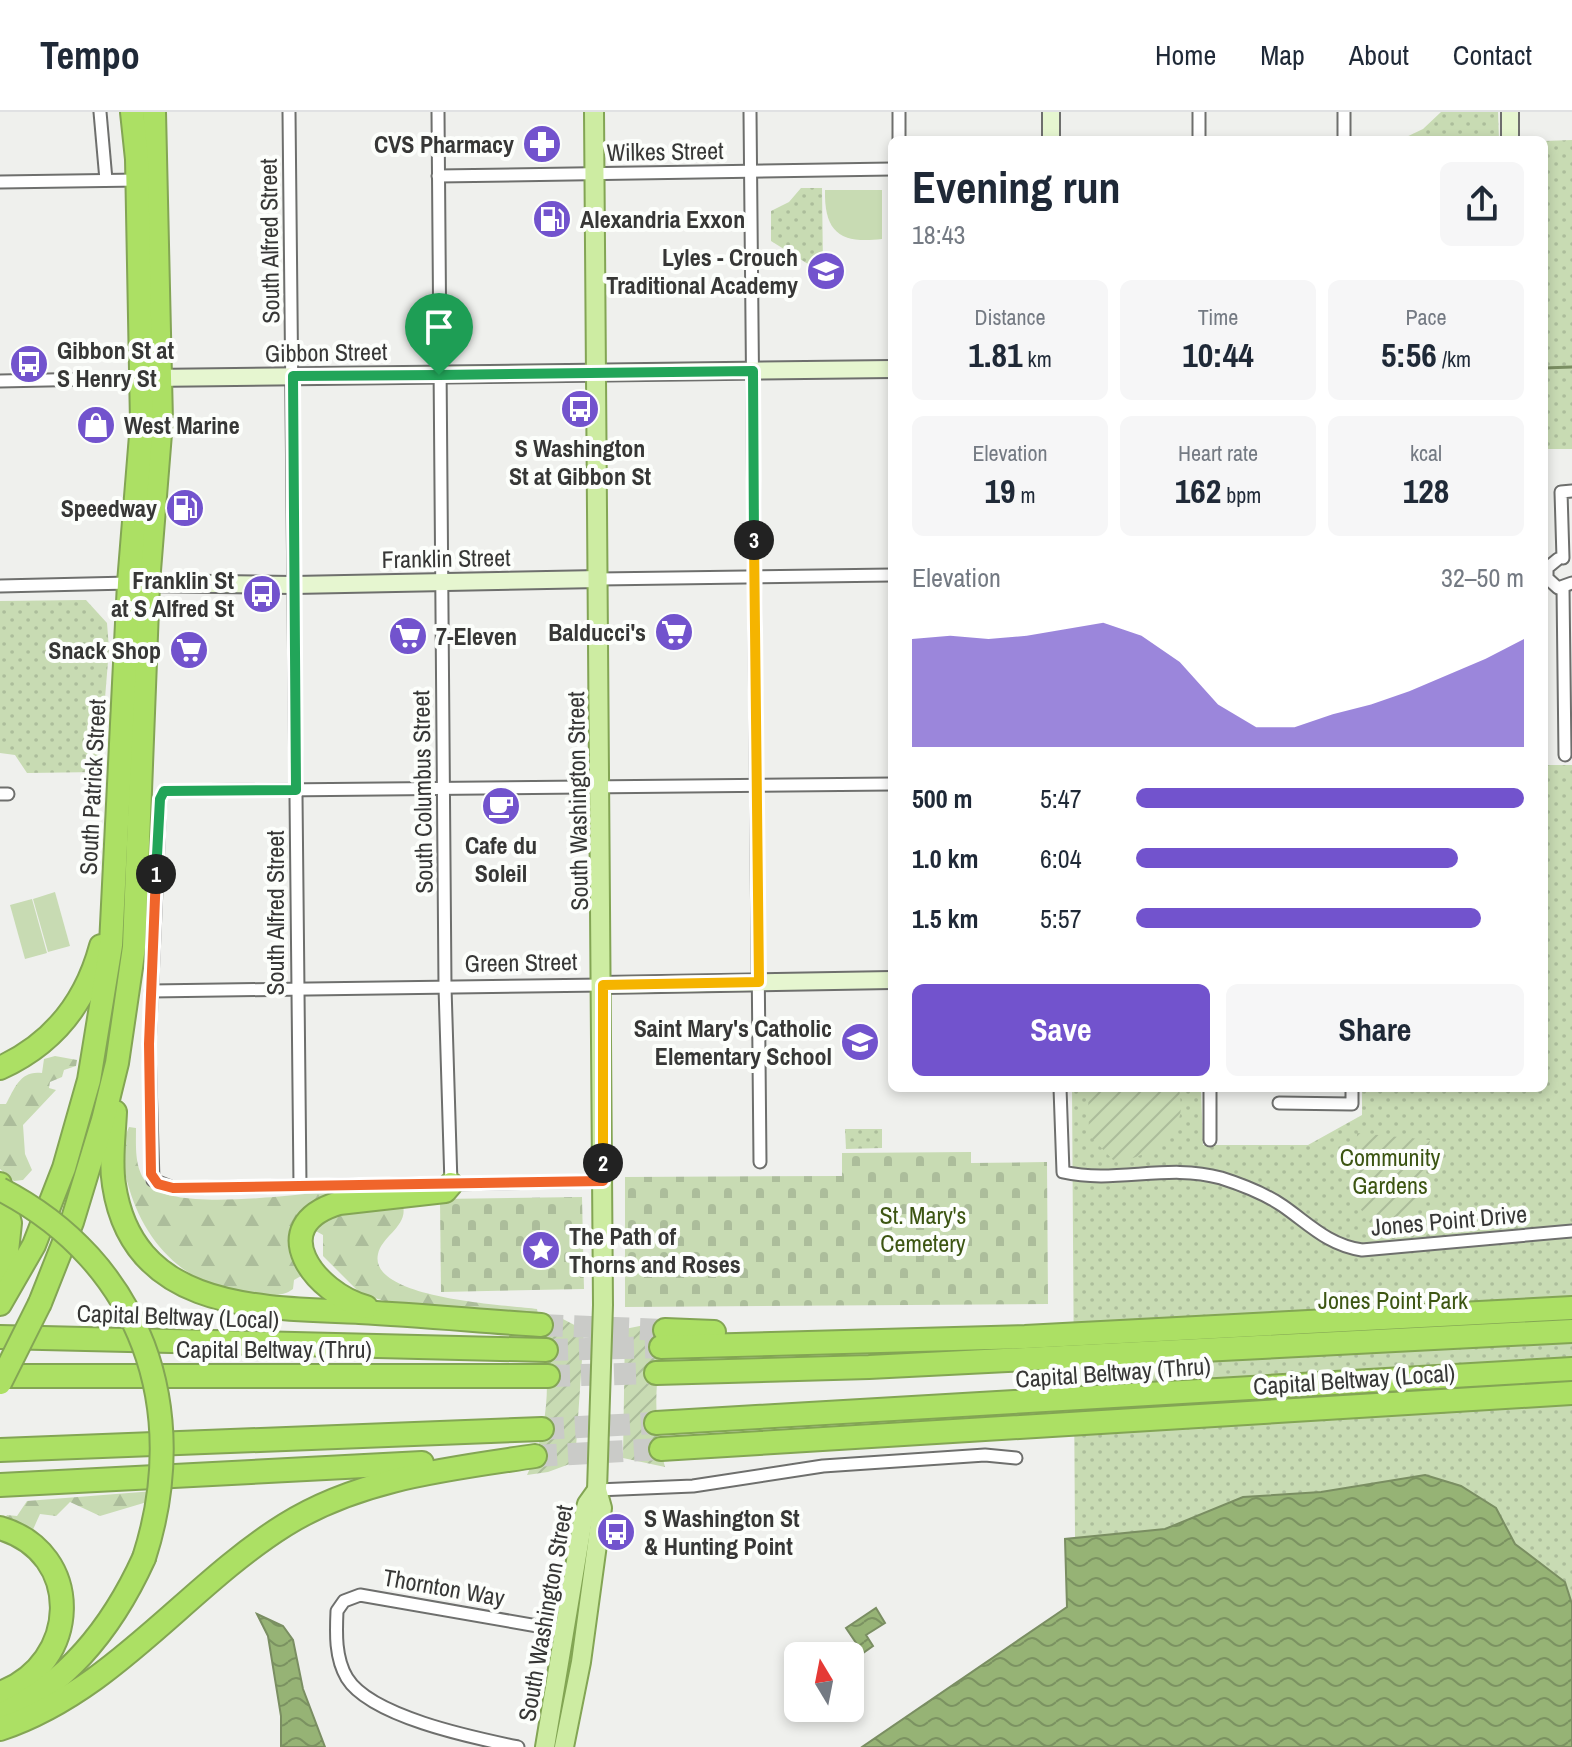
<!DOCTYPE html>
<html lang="en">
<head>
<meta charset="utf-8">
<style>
	:root { --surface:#fff; --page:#f6f6f7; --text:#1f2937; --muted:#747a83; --line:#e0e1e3; --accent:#7253cd }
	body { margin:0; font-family:"Archivo Narrow",sans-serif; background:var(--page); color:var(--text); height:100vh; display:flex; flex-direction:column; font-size:30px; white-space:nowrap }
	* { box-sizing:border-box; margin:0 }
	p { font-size:26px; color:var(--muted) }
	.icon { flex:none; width:44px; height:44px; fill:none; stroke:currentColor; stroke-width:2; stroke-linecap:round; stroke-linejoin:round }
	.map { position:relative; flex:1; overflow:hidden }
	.sheet { position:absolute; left:888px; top:24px; width:660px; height:956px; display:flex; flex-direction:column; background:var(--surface); border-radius:12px; box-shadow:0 4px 12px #0003 }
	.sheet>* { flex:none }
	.needle { width:52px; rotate:350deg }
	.controls { position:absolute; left:784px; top:1530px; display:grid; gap:16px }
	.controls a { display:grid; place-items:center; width:80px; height:80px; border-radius:12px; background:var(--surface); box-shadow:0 4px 12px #0003; font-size:40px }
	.pin { position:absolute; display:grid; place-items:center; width:68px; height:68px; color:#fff; margin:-82px -34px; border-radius:50% 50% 50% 0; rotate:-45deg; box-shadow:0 0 8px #0007 }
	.pin .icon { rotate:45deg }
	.km { position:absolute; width:40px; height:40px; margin:-20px; border-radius:50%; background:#222; color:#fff; font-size:22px; line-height:40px; text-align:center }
	.round { display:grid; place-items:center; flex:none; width:84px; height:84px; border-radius:12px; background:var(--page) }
	.head { display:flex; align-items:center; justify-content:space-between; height:136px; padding:0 24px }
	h1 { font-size:44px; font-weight:700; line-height:60px }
	.metrics { display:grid; grid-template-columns:repeat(3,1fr); gap:12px; height:136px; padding:8px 24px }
	.metrics div { display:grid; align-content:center; border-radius:12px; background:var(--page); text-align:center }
	.metrics b { font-size:34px; font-weight:700 }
	.metrics small { font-size:22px; font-weight:400 }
	.metrics p { font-size:22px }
	.chart { height:224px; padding:16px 24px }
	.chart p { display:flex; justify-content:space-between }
	.chart svg { width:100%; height:144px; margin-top:8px; fill:var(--accent); opacity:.7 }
	.cta { display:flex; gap:16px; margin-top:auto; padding:16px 24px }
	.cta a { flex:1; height:92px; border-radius:12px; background:var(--accent); color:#fff; font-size:32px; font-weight:700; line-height:92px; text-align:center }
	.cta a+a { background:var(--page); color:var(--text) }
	ul { padding:0 24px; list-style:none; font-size:26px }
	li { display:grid; grid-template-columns:128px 96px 1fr; align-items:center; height:60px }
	li i { height:20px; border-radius:10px; background:var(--accent) }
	header { display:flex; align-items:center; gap:48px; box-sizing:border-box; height:112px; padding:0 40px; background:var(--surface); border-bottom:2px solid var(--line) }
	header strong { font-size:38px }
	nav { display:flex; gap:44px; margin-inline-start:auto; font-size:28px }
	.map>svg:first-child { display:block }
	.grass { fill:#c8dbb3 }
	.forest { fill:url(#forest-firs) }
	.cemetery { fill:url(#cemetery-stones) }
	.park { fill:url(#park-dots) }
	.garden { fill:url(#garden-furrows) }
	.water { fill:url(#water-waves); stroke:#7a8e62; stroke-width:2 }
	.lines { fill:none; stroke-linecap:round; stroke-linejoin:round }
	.stream { stroke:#7a8e62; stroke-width:3 }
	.highway-tunnel { stroke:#cacbc8; stroke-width:22; stroke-dasharray:22 11; stroke-linecap:butt }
	.street-casing { stroke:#6e6f6d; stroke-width:15 }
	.secondary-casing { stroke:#6e6f6d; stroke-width:20 }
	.primary-casing { stroke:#83a554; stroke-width:22 }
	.highway-casing { stroke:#83a554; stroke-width:26 }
	.street { stroke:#fff; stroke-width:11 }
	.secondary { stroke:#e6f6d0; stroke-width:16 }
	.primary { stroke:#cdeca2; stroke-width:18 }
	.highway { stroke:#ace064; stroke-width:22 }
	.highway-bridge-casing { stroke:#83a554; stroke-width:26; stroke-linecap:butt }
	.highway-bridge { stroke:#ace064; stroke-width:22 }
	.split-1-casing { stroke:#fff; stroke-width:16 }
	.split-2-casing { stroke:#fff; stroke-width:16 }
	.split-3-casing { stroke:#fff; stroke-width:16 }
	.split-4-casing { stroke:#fff; stroke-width:16 }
	.split-1 { stroke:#22a559; stroke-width:10 }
	.split-2 { stroke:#f0652b; stroke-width:10 }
	.split-3 { stroke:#f5b400; stroke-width:10 }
	.split-4 { stroke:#22a559; stroke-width:10 }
	.labels { text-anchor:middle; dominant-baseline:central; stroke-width:8; stroke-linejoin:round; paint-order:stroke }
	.poi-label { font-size:24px; font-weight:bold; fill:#373736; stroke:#fcfefb; text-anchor:end }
	.street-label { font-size:24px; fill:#373736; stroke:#fcfefb }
	.park-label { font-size:24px; fill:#3c5512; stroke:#fcfefb }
</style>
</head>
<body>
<header>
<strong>Tempo</strong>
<nav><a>Home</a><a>Map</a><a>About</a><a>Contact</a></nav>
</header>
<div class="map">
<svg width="1572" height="1635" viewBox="0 0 1572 1635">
	<defs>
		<pattern id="forest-firs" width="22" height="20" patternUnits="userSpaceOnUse" patternTransform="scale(2)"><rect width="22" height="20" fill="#c8dbb3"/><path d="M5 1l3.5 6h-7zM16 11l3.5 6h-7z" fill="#acbd9b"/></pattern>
		<pattern id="cemetery-stones" width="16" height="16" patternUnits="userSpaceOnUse" patternTransform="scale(2)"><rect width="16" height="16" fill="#c8dbb3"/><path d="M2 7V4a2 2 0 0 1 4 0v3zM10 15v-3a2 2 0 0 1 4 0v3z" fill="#acbd9b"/></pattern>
		<pattern id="park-dots" width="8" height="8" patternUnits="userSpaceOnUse" patternTransform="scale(2)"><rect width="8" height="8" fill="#c8dbb3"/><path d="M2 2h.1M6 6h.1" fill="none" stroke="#acbd9b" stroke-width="1.8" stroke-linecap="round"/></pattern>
		<pattern id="garden-furrows" width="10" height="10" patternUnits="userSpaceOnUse" patternTransform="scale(2)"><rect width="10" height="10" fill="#c8dbb3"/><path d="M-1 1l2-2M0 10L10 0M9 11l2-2" fill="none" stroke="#acbd9b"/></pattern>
		<pattern id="water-waves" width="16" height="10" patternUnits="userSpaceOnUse" patternTransform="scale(2)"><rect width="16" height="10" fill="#96b375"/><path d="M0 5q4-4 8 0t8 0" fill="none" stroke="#7b9261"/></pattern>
	</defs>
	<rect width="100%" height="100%" fill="#eff0ed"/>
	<g class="grass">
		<path d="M825 78H882V127C841 132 824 121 825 78Z"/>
		<path d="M55 780 70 834 48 840 33 787Z"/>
		<path d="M32 787 47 841 25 847 10 793Z"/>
	</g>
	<g class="forest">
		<path d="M55 944 77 948 76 954 64 958 62 965 50 970 49 976 56 978 23 1013 25 1042 32 1058 23 1068 14 1069 0 1057V992H6C15 975 21 958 42 961L44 947Z"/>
		<path d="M129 1015 136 1016C136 1035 134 1059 149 1073 176 1100 292 1082 330 1080L306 1102 301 1164 294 1168 293 1177C283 1185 270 1183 258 1182 192 1179 147 1137 129 1076 123 1057 120 1034 129 1015Z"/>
		<path d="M403 1094C408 1114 382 1124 378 1142 368 1187 507 1193 537 1197L538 1202 385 1189 361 1182 323 1144V1123L314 1118 324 1104Z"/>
		<path d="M154 1379 147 1390 100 1404 70 1390 56 1404 40 1402 31 1422 4 1408 7 1403 17 1404 27 1389Z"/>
	</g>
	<g class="cemetery">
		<path d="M971 1040V1051L1047 1050 1048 1192 625 1195V1065L842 1064V1041Z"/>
		<path d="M582 1085 584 1177 441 1180 440 1087Z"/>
	</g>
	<g class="park">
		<path d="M1441 0H1498L1499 28H1400L1423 17Z"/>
		<path d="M1572 28V337H1544V29Z"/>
		<path d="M801 76H822L823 156 816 157 771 129V99L789 90Z"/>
		<path d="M86 488 107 511 109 537 99 660 27 661 15 643 0 641V489Z"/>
		<path d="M1544 653H1572V1492L1565 1470 1515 1432 1496 1396 1321 1380 1243 1385 1165 1417 1075 1426 1072 976H1201L1203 1033H1308L1362 1003V976H1544Z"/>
		<path d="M845 1017H882V1036L846 1037Z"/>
	</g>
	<g class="garden">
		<path d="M1088 976H1179C1180 984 1182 995 1180 1003 1174 1033 1141 1046 1115 1050L1089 1023Z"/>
		<path d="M1357 1021 1430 1028 1411 1124 1382 1129 1356 1090Z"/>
		<path d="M538 1202 559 1205 584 1218 575 1350 548 1360 527 1363C552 1312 551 1255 538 1202Z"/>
		<path d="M669 1208C654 1259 652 1304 665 1355L623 1346 625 1217Z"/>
	</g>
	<g class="water">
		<path d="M1425 1363 1461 1374 1496 1396 1515 1432 1565 1470 1572 1492V1635H862L1067 1495 1065 1427 1165 1417 1243 1385 1321 1380Z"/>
		<path d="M876 1496 885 1511 866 1523 873 1534 863 1541 846 1516Z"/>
		<path d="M257 1502 283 1514 293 1528 303 1577 325 1635H281V1604L268 1524Z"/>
	</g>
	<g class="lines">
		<path class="stream" d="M1544 256 1572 255"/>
		<g class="highway-tunnel">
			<path d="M541 1213 665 1218"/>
			<path d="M546 1238 661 1235"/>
			<path d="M548 1264 656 1261"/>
			<path d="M542 1317 656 1311"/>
			<path d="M535 1344 661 1337"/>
		</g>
		<defs>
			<g id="street">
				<path d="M100 0 106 68"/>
				<path d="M289 0 300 1074"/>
				<path d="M438 0 445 875 451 1072"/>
				<path d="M750 0 760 1050"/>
				<path d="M899 0V28"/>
				<path d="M1199 0V28"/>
				<path d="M1344 0V28"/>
				<path d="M438 64 892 57"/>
				<path d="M0 70 139 68"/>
				<path d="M0 269 142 266"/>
				<path d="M1563 446 1561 380 1572 379"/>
				<path d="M1558 447 1547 456V466L1558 476 1572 471"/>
				<path d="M599 467 892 463"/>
				<path d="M0 474 129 471"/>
				<path d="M1563 476 1565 643"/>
				<path d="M0 682H8"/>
				<path d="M151 879 603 873"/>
				<path d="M1060 976 1063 1060C1116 1072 1168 1051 1221 1066 1243 1073 1264 1081 1283 1094 1309 1112 1328 1133 1362 1138L1572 1119"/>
				<path d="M1210 976V1028"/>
				<path d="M1279 991 1352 992V976"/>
				<path d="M418 1072 173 1076 153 1068 149 936 160 687 164 679 892 672"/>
				<path d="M448 1072 603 1069"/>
				<path d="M597 1378 693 1374 823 1354 985 1343 1016 1346"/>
				<path d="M518 1635C475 1626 371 1605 347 1566 335 1546 336 1521 337 1499L344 1489 360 1483 566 1519"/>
			</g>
			<g id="secondary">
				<path d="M1051 0V28"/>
				<path d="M1510 0V28"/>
				<path d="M150 266 892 257"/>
				<path d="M138 471 294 473 599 467"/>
				<path d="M603 873 892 868"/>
			</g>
			<g id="primary">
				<path d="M545 1635 583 1407 587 1392 597 1378"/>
				<path d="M564 1635 581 1550 602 1396 597 1378 603 1193 594 0"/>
			</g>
			<g id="highway">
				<path d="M0 956C53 932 86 890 101 834"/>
				<path d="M115 1000C114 1024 110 1049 114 1073 133 1199 261 1196 359 1200 420 1203 480 1209 541 1213"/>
				<path d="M0 1072 10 1111 3 1177"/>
				<path d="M40 1191 72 1110 103 1008 117 951 134 835 148 471 161 309 154 0"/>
				<path d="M0 1192 34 1133 64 1056 89 968 111 833 129 471 142 311 137 47 132 0"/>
				<path d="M366 1195C315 1181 263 1114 339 1091L445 1079 451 1072"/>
				<path d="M665 1218 714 1220"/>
				<path d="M0 1225 546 1238"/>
				<path d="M661 1235 1025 1225 1572 1196"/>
				<path d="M656 1261 869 1255 1572 1219"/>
				<path d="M0 1264H548"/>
				<path d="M656 1311 1572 1257"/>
				<path d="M661 1337 1572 1281"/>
				<path d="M0 1338 542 1317"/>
				<path d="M0 1373 422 1351"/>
				<path d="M0 1416C85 1441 80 1552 0 1581"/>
				<path d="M0 1603C68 1572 114 1512 144 1446"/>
				<path d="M0 1617C114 1579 186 1475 285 1413 360 1366 449 1357 535 1344"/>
			</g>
		</defs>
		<use href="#street" class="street-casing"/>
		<use href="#secondary" class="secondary-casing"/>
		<use href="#primary" class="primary-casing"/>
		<use href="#highway" class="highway-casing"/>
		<use href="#street" class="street"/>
		<use href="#secondary" class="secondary"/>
		<use href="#primary" class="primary"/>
		<use href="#highway" class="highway"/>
		<defs>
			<g id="highway-bridge">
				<path d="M0 1077C142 1150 192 1297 144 1446"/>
				<path d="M0 1271 40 1191"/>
			</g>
		</defs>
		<use href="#highway-bridge" class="highway-bridge-casing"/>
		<use href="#highway-bridge" class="highway-bridge"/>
	</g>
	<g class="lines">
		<defs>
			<path id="split-1" d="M156 762 160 687 164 679 296 678 293 264 439 263"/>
			<path id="split-2" d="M156 762 149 932 151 1062 158 1072 173 1076 603 1069V1051"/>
			<path id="split-3" d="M603 1051V873L759 870 754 428"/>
			<path id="split-4" d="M439 263 753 259 754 428"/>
		</defs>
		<use href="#split-1" class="split-1-casing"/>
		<use href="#split-2" class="split-2-casing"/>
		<use href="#split-3" class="split-3-casing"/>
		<use href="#split-4" class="split-4-casing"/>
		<use href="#split-1" class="split-1"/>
		<use href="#split-2" class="split-2"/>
		<use href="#split-3" class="split-3"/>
		<use href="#split-4" class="split-4"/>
	</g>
	<defs>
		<symbol id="pharmacy-disc" viewBox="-11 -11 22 22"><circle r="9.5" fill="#7253cd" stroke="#fcfefb"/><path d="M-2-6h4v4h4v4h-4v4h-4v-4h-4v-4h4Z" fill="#fff"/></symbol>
		<symbol id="fuel-disc" viewBox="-11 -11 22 22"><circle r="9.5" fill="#7253cd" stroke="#fcfefb"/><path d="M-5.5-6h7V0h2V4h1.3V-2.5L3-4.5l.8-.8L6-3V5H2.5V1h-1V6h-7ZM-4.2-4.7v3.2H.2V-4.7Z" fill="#fff"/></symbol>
		<symbol id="school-disc" viewBox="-11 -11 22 22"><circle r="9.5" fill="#7253cd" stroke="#fcfefb"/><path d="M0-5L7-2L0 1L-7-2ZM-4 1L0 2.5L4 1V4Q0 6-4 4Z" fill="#fff"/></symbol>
		<symbol id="bus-disc" viewBox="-11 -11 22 22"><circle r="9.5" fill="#7253cd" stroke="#fcfefb"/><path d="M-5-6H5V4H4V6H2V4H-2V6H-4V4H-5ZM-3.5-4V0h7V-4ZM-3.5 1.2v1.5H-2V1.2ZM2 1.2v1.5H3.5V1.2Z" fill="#fff"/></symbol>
		<symbol id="shop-disc" viewBox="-11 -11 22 22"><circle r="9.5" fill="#7253cd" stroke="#fcfefb"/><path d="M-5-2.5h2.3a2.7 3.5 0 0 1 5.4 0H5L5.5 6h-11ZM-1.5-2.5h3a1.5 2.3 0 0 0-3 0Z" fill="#fff"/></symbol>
		<symbol id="supermarket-disc" viewBox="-11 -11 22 22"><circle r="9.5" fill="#7253cd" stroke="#fcfefb"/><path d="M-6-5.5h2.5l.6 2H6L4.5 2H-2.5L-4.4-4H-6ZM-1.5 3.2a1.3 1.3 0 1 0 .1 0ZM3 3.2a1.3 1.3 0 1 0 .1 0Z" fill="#fff"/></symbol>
		<symbol id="cafe-disc" viewBox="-11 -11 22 22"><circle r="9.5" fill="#7253cd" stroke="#fcfefb"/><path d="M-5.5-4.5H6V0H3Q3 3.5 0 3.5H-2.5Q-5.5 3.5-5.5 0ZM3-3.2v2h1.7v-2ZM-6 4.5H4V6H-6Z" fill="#fff"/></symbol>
		<symbol id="sight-disc" viewBox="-11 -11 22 22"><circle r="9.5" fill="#7253cd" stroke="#fcfefb"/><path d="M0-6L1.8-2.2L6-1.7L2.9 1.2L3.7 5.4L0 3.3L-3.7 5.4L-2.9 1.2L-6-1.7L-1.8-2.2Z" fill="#fff"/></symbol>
	</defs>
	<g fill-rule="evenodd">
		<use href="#pharmacy-disc" x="520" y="10" width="44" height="44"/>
		<use href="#fuel-disc" x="530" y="85" width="44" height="44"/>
		<use href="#school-disc" x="804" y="137" width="44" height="44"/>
		<use href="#bus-disc" x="7" y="230" width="44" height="44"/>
		<use href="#bus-disc" x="558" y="275" width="44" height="44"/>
		<use href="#shop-disc" x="74" y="291" width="44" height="44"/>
		<use href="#fuel-disc" x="163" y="374" width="44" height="44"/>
		<use href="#bus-disc" x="240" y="460" width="44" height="44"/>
		<use href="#supermarket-disc" x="652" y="498" width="44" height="44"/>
		<use href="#supermarket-disc" x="386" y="502" width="44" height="44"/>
		<use href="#supermarket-disc" x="167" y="516" width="44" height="44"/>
		<use href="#cafe-disc" x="479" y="672" width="44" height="44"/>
		<use href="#school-disc" x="838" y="908" width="44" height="44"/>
		<use href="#sight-disc" x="519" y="1116" width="44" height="44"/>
		<use href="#bus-disc" x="594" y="1398" width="44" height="44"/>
	</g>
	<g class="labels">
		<g class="poi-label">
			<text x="514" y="32">CVS Pharmacy</text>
			<text x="580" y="107" text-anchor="start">Alexandria Exxon</text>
			<text x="798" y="145">Lyles - Crouch<tspan x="798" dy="28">Traditional Academy</tspan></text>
			<text x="57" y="238" text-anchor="start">Gibbon St at<tspan x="57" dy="28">S Henry St</tspan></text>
			<text x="124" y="313" text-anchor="start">West Marine</text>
			<text x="580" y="336" text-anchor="middle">S Washington<tspan x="580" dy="28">St at Gibbon St</tspan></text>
			<text x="157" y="396">Speedway</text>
			<text x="234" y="468">Franklin St<tspan x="234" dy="28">at S Alfred St</tspan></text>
			<text x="646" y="520">Balducci's</text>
			<text x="436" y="524" text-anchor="start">7-Eleven</text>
			<text x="161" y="538">Snack Shop</text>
			<text x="501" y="733" text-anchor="middle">Cafe du<tspan x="501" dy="28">Soleil</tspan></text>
			<text x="832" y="916">Saint Mary's Catholic<tspan x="832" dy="28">Elementary School</tspan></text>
			<text x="569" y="1124" text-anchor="start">The Path of<tspan x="569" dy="28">Thorns and Roses</tspan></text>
			<text x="644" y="1406" text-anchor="start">S Washington St<tspan x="644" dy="28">&amp; Hunting Point</tspan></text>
		</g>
		<g class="street-label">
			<text transform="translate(665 39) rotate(-1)">Wilkes Street</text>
			<text transform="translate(269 129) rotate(-91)">South Alfred Street</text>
			<text transform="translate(326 240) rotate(-1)">Gibbon Street</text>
			<text transform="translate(446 446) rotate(-1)">Franklin Street</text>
			<text transform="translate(92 675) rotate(-87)">South Patrick Street</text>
			<text transform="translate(422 680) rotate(-91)">South Columbus Street</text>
			<text transform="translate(577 689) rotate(-91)">South Washington Street</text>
			<text transform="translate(275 801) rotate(-90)">South Alfred Street</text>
			<text transform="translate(521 850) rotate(-1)">Green Street</text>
			<text transform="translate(1449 1108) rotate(-5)">Jones Point Drive</text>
			<text transform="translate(178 1204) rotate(2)">Capital Beltway (Local)</text>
			<text x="274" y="1237">Capital Beltway (Thru)</text>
			<text transform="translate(1113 1260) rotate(-4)">Capital Beltway (Thru)</text>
			<text transform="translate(1354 1267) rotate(-4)">Capital Beltway (Local)</text>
			<text transform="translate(444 1475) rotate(10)">Thornton Way</text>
			<text transform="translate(545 1501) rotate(-80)">South Washington Street</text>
		</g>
		<g class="park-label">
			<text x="1390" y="1045">Community<tspan x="1390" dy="28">Gardens</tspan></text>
			<text x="923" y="1103">St. Mary's<tspan x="923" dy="28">Cemetery</tspan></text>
			<text x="1393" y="1188">Jones Point Park</text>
		</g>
	</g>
</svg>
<div class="controls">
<a><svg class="needle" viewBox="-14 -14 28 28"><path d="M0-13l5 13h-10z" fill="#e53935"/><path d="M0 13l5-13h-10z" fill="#747a83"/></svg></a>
</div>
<div class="pin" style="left:439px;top:263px;background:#1e9e55"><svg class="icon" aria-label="arrive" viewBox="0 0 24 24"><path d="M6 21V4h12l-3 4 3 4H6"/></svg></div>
<b class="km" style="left:156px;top:762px">1</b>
<b class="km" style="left:603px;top:1051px">2</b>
<b class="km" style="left:754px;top:428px">3</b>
<section class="sheet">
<div class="head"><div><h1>Evening run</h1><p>18:43</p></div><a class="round"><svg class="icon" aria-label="share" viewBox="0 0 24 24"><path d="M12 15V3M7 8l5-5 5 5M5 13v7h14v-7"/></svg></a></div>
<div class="metrics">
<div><p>Distance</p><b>1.81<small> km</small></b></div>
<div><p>Time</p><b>10:44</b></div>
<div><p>Pace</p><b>5:56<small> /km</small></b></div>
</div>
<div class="metrics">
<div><p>Elevation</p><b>19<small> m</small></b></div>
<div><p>Heart rate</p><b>162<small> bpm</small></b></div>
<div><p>kcal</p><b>128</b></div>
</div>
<div class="chart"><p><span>Elevation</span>32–50 m</p>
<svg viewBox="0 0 160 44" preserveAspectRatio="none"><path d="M0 44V11L10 10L20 11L30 10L40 8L50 6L60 10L70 18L80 31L90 38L100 38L110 34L120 31L130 27L140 22L150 17L160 11V44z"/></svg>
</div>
<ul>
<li><b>500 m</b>5:47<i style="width:100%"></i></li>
<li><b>1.0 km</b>6:04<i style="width:83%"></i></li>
<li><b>1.5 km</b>5:57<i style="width:89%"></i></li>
</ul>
<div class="cta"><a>Save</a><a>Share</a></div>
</section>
</div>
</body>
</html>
